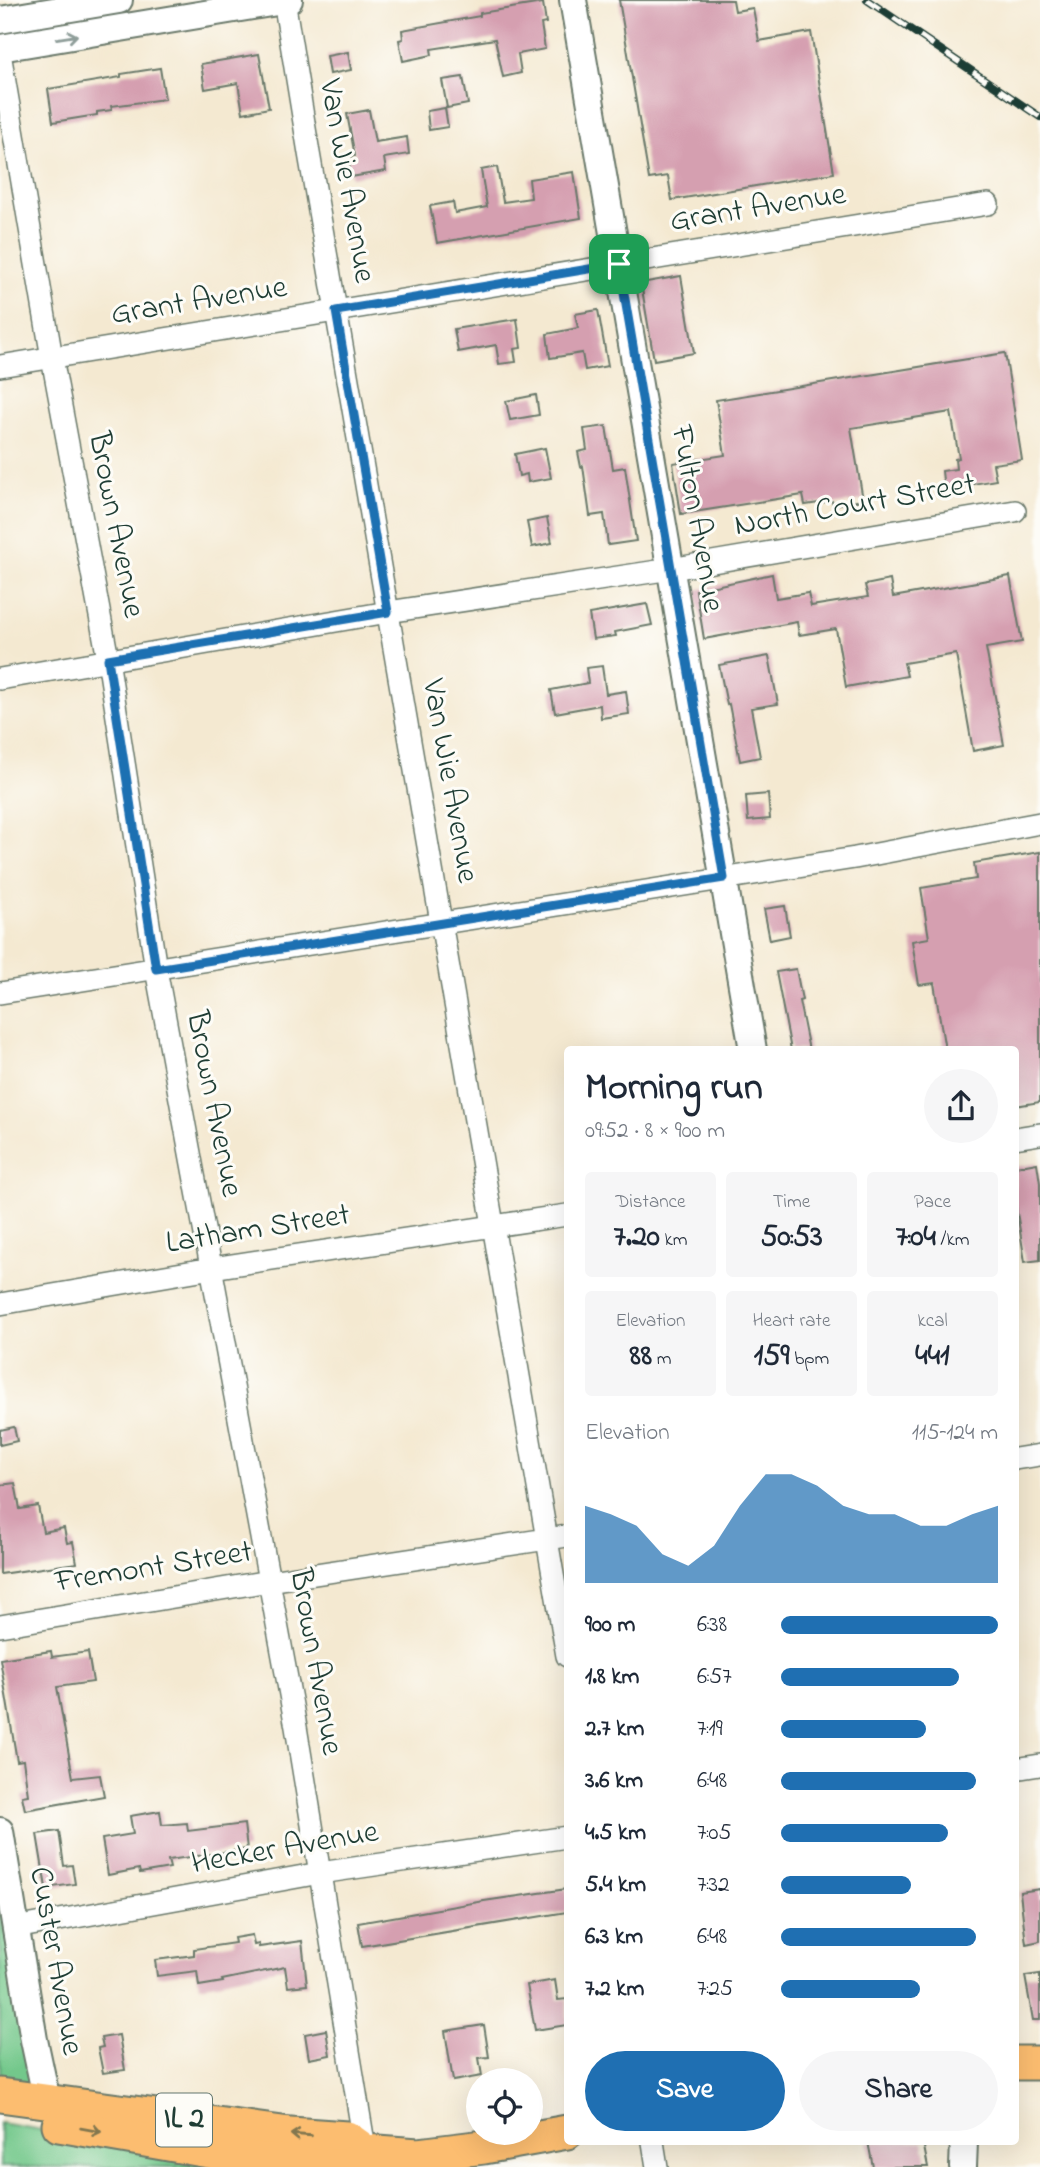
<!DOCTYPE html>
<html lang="en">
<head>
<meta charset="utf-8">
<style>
	:root { --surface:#fff; --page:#f6f6f7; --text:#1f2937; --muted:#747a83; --accent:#1f6fb2 }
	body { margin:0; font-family:"Indie Flower",sans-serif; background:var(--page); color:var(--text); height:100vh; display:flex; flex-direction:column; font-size:26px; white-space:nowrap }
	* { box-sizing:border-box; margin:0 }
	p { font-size:23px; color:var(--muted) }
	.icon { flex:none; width:38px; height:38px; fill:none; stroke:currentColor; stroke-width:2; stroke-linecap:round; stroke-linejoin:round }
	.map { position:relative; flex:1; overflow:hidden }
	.sheet { position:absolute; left:564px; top:1046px; width:455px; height:1099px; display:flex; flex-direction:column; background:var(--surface); border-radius:7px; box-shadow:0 7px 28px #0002 }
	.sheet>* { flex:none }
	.fabs { position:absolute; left:466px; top:2068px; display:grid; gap:14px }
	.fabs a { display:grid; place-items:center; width:77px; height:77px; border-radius:50%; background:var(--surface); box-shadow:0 7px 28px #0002; font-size:35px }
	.pin { position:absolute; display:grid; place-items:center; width:60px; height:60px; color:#fff; margin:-30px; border-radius:14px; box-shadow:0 4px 10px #0006 }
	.round { display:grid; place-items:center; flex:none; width:74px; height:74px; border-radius:37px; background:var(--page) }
	.overview { display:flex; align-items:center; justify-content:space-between; height:119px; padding:0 21px }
	h1 { font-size:38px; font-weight:800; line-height:52px }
	.metrics { display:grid; grid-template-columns:repeat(3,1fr); gap:10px; height:119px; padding:7px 21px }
	.metrics div { display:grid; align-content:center; border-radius:7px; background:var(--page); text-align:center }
	.metrics b { font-size:30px; font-weight:800 }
	.metrics small { font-size:19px; font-weight:400 }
	.metrics p { font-size:19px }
	.chart { height:196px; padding:14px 21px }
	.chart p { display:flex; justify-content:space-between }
	.chart svg { width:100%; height:126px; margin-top:7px; fill:var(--accent); opacity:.7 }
	.button { display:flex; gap:14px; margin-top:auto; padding:14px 21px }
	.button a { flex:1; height:80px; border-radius:42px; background:var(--accent); color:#fff; font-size:28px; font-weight:800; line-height:80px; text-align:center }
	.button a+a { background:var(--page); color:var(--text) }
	ul { padding:0 21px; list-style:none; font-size:23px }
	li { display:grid; grid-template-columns:112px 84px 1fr; align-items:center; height:52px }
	li i { height:18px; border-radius:9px; background:var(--accent) }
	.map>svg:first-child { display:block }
	.green { fill:#73c88b; stroke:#498260; stroke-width:2 }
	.building { fill:#d59fb0 }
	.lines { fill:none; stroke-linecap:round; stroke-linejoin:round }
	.minor-casing { stroke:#6a796b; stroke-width:24 }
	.tertiary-casing { stroke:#6a796b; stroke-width:30 }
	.primary-casing { stroke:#6a796b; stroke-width:37 }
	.minor { stroke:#fff; stroke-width:21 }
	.tertiary { stroke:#fff; stroke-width:26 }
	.primary { stroke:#fcbd6f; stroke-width:33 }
	.rail-casing { stroke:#1f3d34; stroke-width:8 }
	.rail { stroke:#fdfcf7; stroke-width:5; stroke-dasharray:16; stroke-linecap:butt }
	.oneway { stroke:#8f9e9a }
	.oneway2 { stroke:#82774f }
	.route-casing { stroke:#fff; stroke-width:14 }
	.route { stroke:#1f6fb2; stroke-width:9 }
	.labels { text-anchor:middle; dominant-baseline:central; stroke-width:6; stroke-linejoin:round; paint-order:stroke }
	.shield { fill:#fdfcf7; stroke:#62766e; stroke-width:2 }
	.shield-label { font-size:30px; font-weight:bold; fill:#1f3d34 }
	.street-label { font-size:32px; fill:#1f3d34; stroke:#fdfcf7 }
</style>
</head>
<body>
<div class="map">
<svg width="1040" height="2167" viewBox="0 0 1040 2167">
	<rect width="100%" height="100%" fill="#fdfcf7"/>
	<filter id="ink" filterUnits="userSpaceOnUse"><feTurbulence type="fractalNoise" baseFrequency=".0143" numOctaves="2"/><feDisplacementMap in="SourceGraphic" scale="14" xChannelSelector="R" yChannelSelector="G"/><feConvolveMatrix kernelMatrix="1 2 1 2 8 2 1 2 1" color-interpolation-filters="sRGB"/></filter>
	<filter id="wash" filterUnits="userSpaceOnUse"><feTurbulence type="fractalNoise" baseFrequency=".00686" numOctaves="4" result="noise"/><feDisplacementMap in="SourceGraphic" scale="28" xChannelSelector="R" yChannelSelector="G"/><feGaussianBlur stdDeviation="1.57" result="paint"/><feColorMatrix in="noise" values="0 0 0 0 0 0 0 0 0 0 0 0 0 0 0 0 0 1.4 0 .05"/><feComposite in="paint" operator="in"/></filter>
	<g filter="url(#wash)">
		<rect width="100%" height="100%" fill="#f4e9d1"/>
		<g class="green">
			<path d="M0 1892 32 2084 0 2092Z"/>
			<path d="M0 2123 267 2167H0Z"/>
		</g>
		<g id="blocks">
			<g class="building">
				<path d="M619 0H733L735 11 753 8 759 41 811 32 834 173 672 200 668 176 649 179Z"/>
				<path d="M543 3 546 23 541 24 545 49 518 54 521 73 503 77 495 39 431 49 432 55 403 61 399 40 403 39 402 30 480 16V13Z"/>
				<path d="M348 52 351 70 330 74 327 56Z"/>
				<path d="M259 54 269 108 243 113 238 83 205 89 201 64Z"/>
				<path d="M160 68 165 99 111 106 112 110 97 112V115L53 122 48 89 121 77V74Z"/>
				<path d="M463 77 468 104 447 108 442 80Z"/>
				<path d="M445 108 448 127 429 130 427 111Z"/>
				<path d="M369 110 375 142 407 137 409 154 384 158 386 171 351 177 348 157 355 156 347 114Z"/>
				<path d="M497 167 503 202 531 198 529 179 574 172 581 218 437 243 430 206 453 202 455 213 487 207 481 170Z"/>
				<path d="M681 276 694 353 654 360 641 283Z"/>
				<path d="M598 310 608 366 585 370 582 353 550 358 547 334 578 328 575 314Z"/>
				<path d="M517 319 521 348 514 349 516 362 499 364 496 345 458 352 454 329Z"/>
				<path d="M1005 353 1022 460 993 464 996 480 944 489 942 471 956 469 955 459 959 458 951 412 851 428 863 500 833 505 832 501 805 505 803 495 681 514 673 463 725 455 716 400Z"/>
				<path d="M536 395 539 415 510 420 506 401Z"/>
				<path d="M606 426 613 469 625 467 636 541 608 545 604 514 590 516 583 466 581 467 578 452 587 450 584 429Z"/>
				<path d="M545 448 551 478 528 482 527 474 519 476 515 454Z"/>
				<path d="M547 518 552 543 532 547 527 522Z"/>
				<path d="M772 574 776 598 808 593 811 606 868 597 865 585 890 580 893 597 1010 576 1022 642 986 648 1004 745 973 751 956 654 904 663 907 676 846 687 836 629 799 635 797 622 704 639 696 590Z"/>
				<path d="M647 604 652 625 615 632 616 636 593 639 589 614Z"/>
				<path d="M769 656 778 704 751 708 760 757 740 761 729 704 727 705 719 665Z"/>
				<path d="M602 666 606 694 626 691 629 714 601 718 600 705 555 713 551 690 588 683 586 668Z"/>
				<path d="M768 794 770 819 748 821 746 796Z"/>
				<path d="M1040 852V1102L1015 1106V1050H945L934 983 919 985 912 941 929 938 921 888 976 879 974 863Z"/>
				<path d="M785 906 790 936 770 940 764 909Z"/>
				<path d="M796 969 802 1000 799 1001 809 1050H791L776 972Z"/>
				<path d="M1037 1163 1040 1183V1260L1025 1262 1015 1200V1167Z"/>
				<path d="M14 1427 17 1441 0 1445V1430Z"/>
				<path d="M15 1483 20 1509 38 1506 43 1532 64 1528 67 1543 73 1542 77 1563 0 1574V1485Z"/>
				<path d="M51 1651 52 1657 88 1652 93 1682 57 1687 73 1778 100 1775 104 1796 25 1810 22 1796 28 1795 23 1760 17 1761 0 1659Z"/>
				<path d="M160 1811 162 1825 187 1823 188 1831 244 1824 247 1849 168 1860 170 1868 140 1873 139 1869 108 1875 102 1839 133 1834 130 1816Z"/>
				<path d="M59 1831 64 1866 72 1865 75 1884 46 1888 37 1834Z"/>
				<path d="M567 1889V1912L362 1946 358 1923 484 1901Z"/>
				<path d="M1040 1889V1941L1026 1944 1020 1892Z"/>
				<path d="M252 1935 254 1945 259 1944V1947L302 1941 307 1985 288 1987 285 1967 222 1980 223 1982 199 1986 197 1971 157 1976 155 1960 194 1955V1949L235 1943 234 1938Z"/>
				<path d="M1040 1974V2020H1033L1025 1976Z"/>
				<path d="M555 1980 558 2000 567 1999V2025L535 2030 527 1985Z"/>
				<path d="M484 2025 489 2057 479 2058 482 2076 453 2081 445 2031Z"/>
				<path d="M326 2030 330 2055 309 2059 305 2034Z"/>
				<path d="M119 2035 125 2070 103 2073 98 2048 103 2047 101 2038Z"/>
				<path d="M868 2142H923L928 2167H873Z"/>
			</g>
		</g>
	</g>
	<g filter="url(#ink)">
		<use href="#blocks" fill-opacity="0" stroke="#6a796b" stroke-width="2"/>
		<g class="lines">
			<defs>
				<g id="minor">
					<path d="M284 0 309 153 567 1656"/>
					<path d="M0 53 52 358 108 659 156 969 296 1727 366 2155"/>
					<path d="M0 366 988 204"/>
					<path d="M0 679 388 612 671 569 1015 511"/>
					<path d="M0 993 855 858 1040 823"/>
					<path d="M1015 1138 1040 1134"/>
					<path d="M0 1304 212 1268 567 1215"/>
					<path d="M1015 1459 1040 1455"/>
					<path d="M0 1626 269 1581 567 1536"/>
					<path d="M1015 1769 1040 1765"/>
					<path d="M15 1928 320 1873 567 1837"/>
					<path d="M653 2142 657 2167"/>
				</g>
				<g id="tertiary">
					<path d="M573 0 753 1050"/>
					<path d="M0 20 119 0"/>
					<path d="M0 48 289 0"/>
					<path d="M0 1831 34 2040 47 2101"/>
					<path d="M963 2167 964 2142"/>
				</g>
				<g id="primary">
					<path d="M1015 2063H1040"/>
					<path d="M0 2095 290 2134 347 2138 365 2151 418 2155 484 2147 567 2132"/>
					<path d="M59 2125 255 2159 327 2166H352L365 2151"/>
				</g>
			</defs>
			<use href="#minor" class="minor-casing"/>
			<use href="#tertiary" class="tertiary-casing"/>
			<use href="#primary" class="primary-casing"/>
			<use href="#minor" class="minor"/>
			<use href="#tertiary" class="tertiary"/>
			<use href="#primary" class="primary"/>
			<defs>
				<path id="rail" d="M867 0 1040 117"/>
			</defs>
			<use href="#rail" class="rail-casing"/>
			<use href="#rail" class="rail"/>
		</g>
		<defs><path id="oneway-shaft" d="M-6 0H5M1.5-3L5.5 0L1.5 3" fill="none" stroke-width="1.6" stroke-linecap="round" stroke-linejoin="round" transform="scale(1.75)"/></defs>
		<use class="oneway" href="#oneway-shaft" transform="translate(67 37) rotate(-9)"/>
		<g class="oneway2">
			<use href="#oneway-shaft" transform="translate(91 2130) rotate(10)"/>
			<use href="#oneway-shaft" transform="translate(301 2135) rotate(-176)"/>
		</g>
	</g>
	<g class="lines" filter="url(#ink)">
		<defs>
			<path id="route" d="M619 264 724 878 156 969 108 659 388 612 336 311Z"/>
		</defs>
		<use href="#route" class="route-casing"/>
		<use href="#route" class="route"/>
	</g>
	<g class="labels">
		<rect class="shield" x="156" y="2093.5" width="56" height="53" rx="5"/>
		<g class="shield-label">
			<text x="184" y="2120">IL 2</text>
		</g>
		<g class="street-label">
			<text transform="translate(346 181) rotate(80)">Van Wie Avenue</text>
			<text transform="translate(758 209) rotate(-9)">Grant Avenue</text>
			<text transform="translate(199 302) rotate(-9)">Grant Avenue</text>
			<text transform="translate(855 506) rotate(-10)">North Court Street</text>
			<text transform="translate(696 519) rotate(80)">Fulton Avenue</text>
			<text transform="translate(115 525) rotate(79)">Brown Avenue</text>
			<text transform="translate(449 781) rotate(80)">Van Wie Avenue</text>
			<text transform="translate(213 1104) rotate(79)">Brown Avenue</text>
			<text transform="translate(258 1230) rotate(-9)">Latham Street</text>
			<text transform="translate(154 1568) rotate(-9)">Fremont Street</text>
			<text transform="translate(315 1662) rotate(80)">Brown Avenue</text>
			<text transform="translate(285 1849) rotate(-10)">Hecker Avenue</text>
			<text transform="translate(55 1961) rotate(80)">Custer Avenue</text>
		</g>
	</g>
</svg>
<div class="fabs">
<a><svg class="icon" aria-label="locate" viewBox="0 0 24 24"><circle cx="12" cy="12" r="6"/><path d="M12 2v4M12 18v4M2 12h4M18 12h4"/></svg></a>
</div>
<div class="pin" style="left:619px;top:264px;background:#1e9e55"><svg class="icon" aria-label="arrive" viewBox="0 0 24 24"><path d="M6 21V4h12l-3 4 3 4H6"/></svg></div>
<section class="sheet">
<div class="overview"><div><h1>Morning run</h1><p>09:52 · 8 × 900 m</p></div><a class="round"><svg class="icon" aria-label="share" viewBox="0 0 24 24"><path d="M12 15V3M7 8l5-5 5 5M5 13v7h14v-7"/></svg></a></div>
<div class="metrics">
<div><p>Distance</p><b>7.20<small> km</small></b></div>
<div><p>Time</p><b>50:53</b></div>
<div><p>Pace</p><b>7:04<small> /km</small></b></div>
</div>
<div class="metrics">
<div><p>Elevation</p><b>88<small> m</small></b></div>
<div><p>Heart rate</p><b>159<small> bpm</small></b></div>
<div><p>kcal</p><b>441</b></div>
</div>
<div class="chart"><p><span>Elevation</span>115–124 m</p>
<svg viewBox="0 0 160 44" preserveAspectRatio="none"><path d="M0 44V17L10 20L20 24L30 34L40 38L50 31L60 17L70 6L80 6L90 10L100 17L110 20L120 20L130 24L140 24L150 20L160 17V44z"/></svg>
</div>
<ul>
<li><b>900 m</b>6:38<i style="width:100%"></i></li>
<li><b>1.8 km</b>6:57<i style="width:82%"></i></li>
<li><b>2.7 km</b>7:19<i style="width:67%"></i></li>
<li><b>3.6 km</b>6:48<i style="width:90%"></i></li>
<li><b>4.5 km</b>7:05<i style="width:77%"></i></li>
<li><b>5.4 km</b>7:32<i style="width:60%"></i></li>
<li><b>6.3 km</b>6:48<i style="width:90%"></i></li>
<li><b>7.2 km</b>7:25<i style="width:64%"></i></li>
</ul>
<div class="button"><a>Save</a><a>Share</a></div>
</section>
</div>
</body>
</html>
